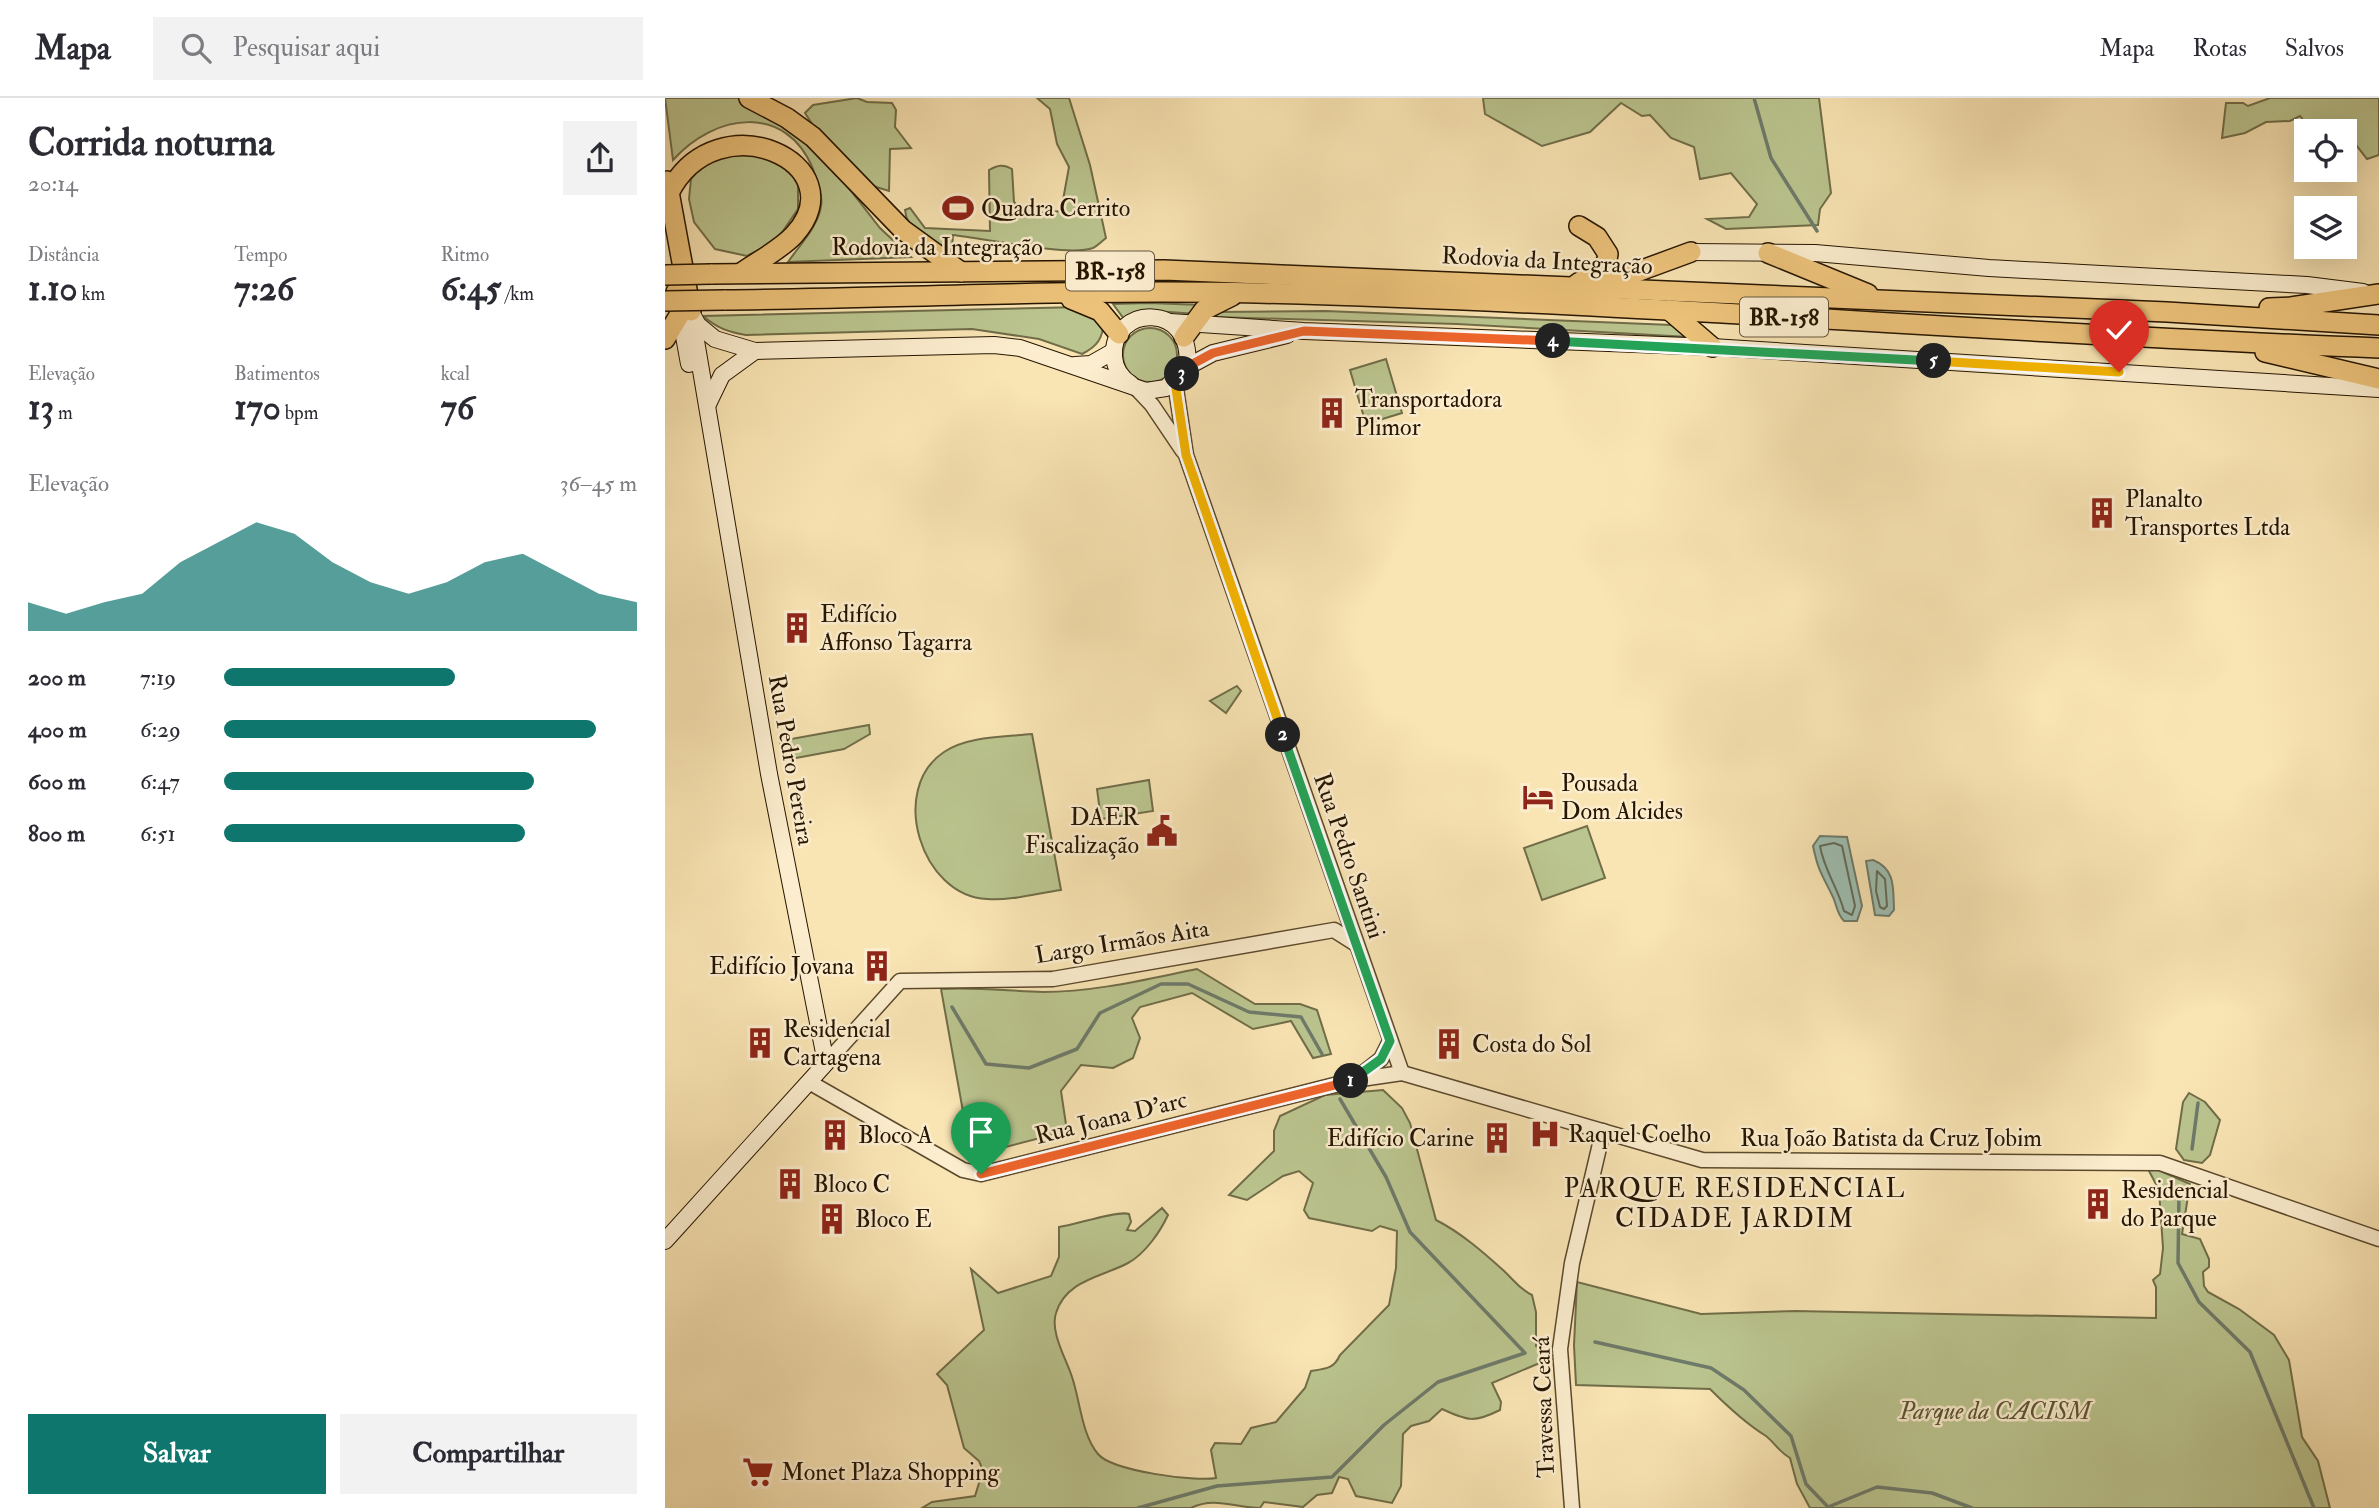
<!DOCTYPE html>
<html lang="pt">
<head>
<meta charset="utf-8">
<style>
	:root { --surface:#fff; --page:#f2f2f3; --text:#2b2b33; --muted:#7c7c81; --line:#e1e1e2; --accent:#0f766e }
	body { margin:0; font-family:"IM FELL Double Pica",serif; background:var(--page); color:var(--text); height:100vh; display:flex; flex-direction:column; font-size:26px; white-space:nowrap }
	* { box-sizing:border-box; margin:0 }
	p { font-size:23px; color:var(--muted) }
	.icon { flex:none; width:38px; height:38px; fill:none; stroke:currentColor; stroke-width:2; stroke-linecap:round; stroke-linejoin:round }
	.map { position:relative; flex:1; overflow:hidden }
	.details { display:flex; flex-direction:column; background:var(--surface); width:665px }
	.details>* { flex:none }
	.tools { position:absolute; left:1629px; top:21px; display:grid; gap:14px }
	.tools a { display:grid; place-items:center; width:63px; height:63px; border-radius:0px; background:var(--surface); box-shadow:0 7px 28px #0002; font-size:35px }
	.pin { position:absolute; display:grid; place-items:center; width:60px; height:60px; color:#fff; margin:-72px -30px; border-radius:50% 50% 50% 0; rotate:-45deg; box-shadow:0 0 7px #0007 }
	.pin .icon { rotate:45deg }
	.km { position:absolute; width:35px; height:35px; margin:-18px; border-radius:50%; background:#222; color:#fff; font-size:19px; line-height:35px; text-align:center }
	.round { display:grid; place-items:center; flex:none; width:74px; height:74px; border-radius:0px; background:var(--page) }
	.headline { display:flex; align-items:center; justify-content:space-between; height:119px; padding:0 28px }
	h1 { font-size:38px; font-weight:800; line-height:52px }
	.metrics { display:grid; grid-template-columns:repeat(3,1fr); gap:10px; height:119px; padding:7px 28px }
	.metrics div { display:grid; align-content:center }
	.metrics b { font-size:35px; font-weight:800 }
	.metrics small { font-size:19px; font-weight:400 }
	.metrics p { font-size:19px }
	.chart { height:196px; padding:14px 28px }
	.chart p { display:flex; justify-content:space-between }
	.chart svg { width:100%; height:126px; margin-top:7px; fill:var(--accent); opacity:.7 }
	.button { display:flex; gap:14px; margin-top:auto; padding:14px 28px }
	.button a { flex:1; height:80px; border-radius:0px; background:var(--accent); color:#fff; font-size:28px; font-weight:800; line-height:80px; text-align:center }
	.button a+a { background:var(--page); color:var(--text) }
	ul { padding:0 28px; list-style:none; font-size:23px }
	li { display:grid; grid-template-columns:112px 84px 1fr; align-items:center; height:52px }
	li i { height:18px; border-radius:9px; background:var(--accent) }
	header { display:flex; align-items:center; gap:42px; box-sizing:border-box; height:98px; padding:0 35px; background:var(--surface); border-bottom:2px solid var(--line) }
	header strong { font-size:33px }
	nav { display:flex; gap:38px; margin-inline-start:auto; font-size:24px }
	.search { width:490px; height:63px; background:var(--page); display:flex; align-items:center; gap:18px; box-sizing:border-box; padding:0 24px; border-radius:0px; color:var(--muted); font-size:26px }
	main { display:flex; flex:1; min-height:0 }
	.map>svg:first-child { display:block }
	.green { fill:#bbc58f; stroke:#706d48; stroke-width:2 }
	.water { fill:#9ebeb1; stroke:#6e7a6a; stroke-width:2 }
	.lines { fill:none; stroke-linecap:round; stroke-linejoin:round }
	.shore { stroke:#626a58; stroke-width:2 }
	.stream { stroke:#6e7a6a; stroke-width:3.5 }
	.tertiary-casing { stroke:#5b492d; stroke-width:17 }
	.secondary-casing { stroke:#261500; stroke-width:18 }
	.trunk-casing { stroke:#261500; stroke-width:22 }
	.tertiary { stroke:#fbedce; stroke-width:14 }
	.secondary { stroke:#fbedce; stroke-width:16 }
	.trunk { stroke:#ecc27a; stroke-width:19 }
	.trunk-bridge-casing { stroke:#261500; stroke-width:22; stroke-linecap:butt }
	.trunk-bridge { stroke:#ecc27a; stroke-width:19 }
	.split-1-casing { stroke:#fff; stroke-width:14 }
	.split-2-casing { stroke:#fff; stroke-width:14 }
	.split-3-casing { stroke:#fff; stroke-width:14 }
	.split-4-casing { stroke:#fff; stroke-width:14 }
	.split-5-casing { stroke:#fff; stroke-width:14 }
	.split-6-casing { stroke:#fff; stroke-width:14 }
	.split-1 { stroke:#f0652b; stroke-width:9 }
	.split-2 { stroke:#22a559; stroke-width:9 }
	.split-3 { stroke:#f5b400; stroke-width:9 }
	.split-4 { stroke:#f0652b; stroke-width:9 }
	.split-5 { stroke:#22a559; stroke-width:9 }
	.split-6 { stroke:#f5b400; stroke-width:9 }
	.labels { text-anchor:middle; dominant-baseline:central; stroke-width:5; stroke-linejoin:round; paint-order:stroke }
	.shield { fill:#fbedce; stroke:#66563e; stroke-width:2 }
	.shield-label { font-size:23px; font-weight:bold; fill:#261500 }
	.poi-label { font-size:24px; fill:#261500; stroke:#fbedce; text-anchor:start }
	.street-label { font-size:24px; fill:#261500; stroke:#fbedce }
	.park-label { font-size:24px; font-style:italic; fill:#5a5332; stroke:#fbedce }
	.neighbourhood-label { font-size:26px; letter-spacing:2px; fill:#261500; stroke:#fbedce }
</style>
</head>
<body>
<header>
<strong>Mapa</strong>
<div class="search"><svg class="icon" aria-label="search" viewBox="0 0 24 24"><circle cx="10" cy="10" r="6"/><path d="M15 15l6 6"/></svg>Pesquisar aqui</div>
<nav><a>Mapa</a><a>Rotas</a><a>Salvos</a></nav>
</header>
<main>
<section class="details">
<div class="headline"><div><h1>Corrida noturna</h1><p>20:14</p></div><a class="round"><svg class="icon" aria-label="share" viewBox="0 0 24 24"><path d="M12 15V3M7 8l5-5 5 5M5 13v7h14v-7"/></svg></a></div>
<div class="metrics">
<div><p>Distância</p><b>1.10<small> km</small></b></div>
<div><p>Tempo</p><b>7:26</b></div>
<div><p>Ritmo</p><b>6:45<small> /km</small></b></div>
</div>
<div class="metrics">
<div><p>Elevação</p><b>13<small> m</small></b></div>
<div><p>Batimentos</p><b>170<small> bpm</small></b></div>
<div><p>kcal</p><b>76</b></div>
</div>
<div class="chart"><p><span>Elevação</span>36–45 m</p>
<svg viewBox="0 0 160 44" preserveAspectRatio="none"><path d="M0 44V34L10 38L20 34L30 31L40 20L50 13L60 6L70 10L80 20L90 27L100 31L110 27L120 20L130 17L140 24L150 31L160 34V44z"/></svg>
</div>
<ul>
<li><b>200 m</b>7:19<i style="width:56%"></i></li>
<li><b>400 m</b>6:29<i style="width:90%"></i></li>
<li><b>600 m</b>6:47<i style="width:75%"></i></li>
<li><b>800 m</b>6:51<i style="width:73%"></i></li>
</ul>
<div class="button"><a>Salvar</a><a>Compartilhar</a></div>
</section>
<div class="map">
<svg width="1714" height="1410" viewBox="0 0 1714 1410">
	<rect width="100%" height="100%" fill="#f9e4b3"/>
	<filter id="stains"><feTurbulence type="fractalNoise" baseFrequency=".00286" numOctaves="4"/><feColorMatrix values="0 0 0 0 .2 0 0 0 0 .09 0 0 0 0 .02 0 0 0 .5 -.17"/></filter>
	<radialGradient id="worn" r=".72"><stop offset=".6" stop-color="#630" stop-opacity="0"/><stop offset="1" stop-color="#630" stop-opacity=".3"/></radialGradient>
	<g class="green">
		<path d="M0 0H75L138 40 165 66 215 130 246 159 123 164C134 148 154 127 156 108 158 97 152 82 148 71 121 5 50 15 8 62Z"/>
		<path d="M192 0 202 4 227 5 231 12 230 29 246 50 225 51 224 93 208 88 151 32 140 15 148 7Z"/>
		<path d="M372 0H404L425 67 441 140C437 143 432 148 428 150 403 159 318 140 288 137L287 152C267 144 242 136 240 112L245 110 260 130 325 133 324 72C333 67 338 66 347 71L349 104C362 118 379 115 396 113L404 69 392 46 385 11Z"/>
		<path d="M818 0H1154L1166 95 1155 111 1153 127 1061 131 1042 121 1084 119 1092 106 1066 75 1035 81 1029 49 1006 40 985 17 977 18 956 5 925 34 877 48 820 16Z"/>
		<path d="M1605 0H1714V57L1702 61 1688 43 1680 39V33H1647L1635 18 1625 23 1601 24 1580 35 1557 40 1561 5H1578L1583 8Z"/>
		<path d="M91 48 133 81V111L111 143 82 158 50 151 29 124 24 101 26 81 43 60Z"/>
		<path d="M484 205 536 207 532 216 477 212 459 221 448 206Z"/>
		<path d="M416 209 439 222C438 240 433 248 417 256L374 241 307 231 81 237C63 234 52 230 38 218Z"/>
		<path d="M660 213 1007 227 1024 239 792 226 550 219 555 214Z"/>
		<circle cx="485" cy="257" r="27"/>
		<path d="M721 261 737 315 701 326 685 272Z"/>
		<path d="M572 588 576 593 561 615 545 603Z"/>
		<path d="M204 627 205 636 179 651 126 661 117 655 115 643Z"/>
		<path d="M367 636 396 792C373 795 346 803 322 801 256 798 223 691 279 654 302 638 339 639 367 636Z"/>
		<path d="M484 682 488 713 436 721 432 691Z"/>
		<path d="M922 728 940 780 877 802 859 750Z"/>
		<path d="M532 871 590 906H635L652 912 666 956 648 960 626 923 588 931 527 895 475 909 467 920 475 940 468 960 448 970 416 967 396 993 402 1033 306 1058 276 891C310 889 343 893 378 894 430 894 482 881 532 871Z"/>
		<path d="M718 992 737 1010 745 1025 771 1122C795 1134 818 1154 838 1172 849 1182 853 1190 867 1197L871 1214V1248L877 1254V1264L827 1285 836 1304 835 1312C809 1325 803 1323 777 1311L764 1323 746 1328 738 1336 736 1388 727 1405 691 1398 683 1381 674 1379 667 1395 652 1397 638 1409 599 1404 595 1410C571 1410 549 1398 526 1410H257L267 1404 310 1398 318 1372 314 1363 299 1350 282 1287 272 1276 319 1232 306 1171 333 1195 386 1178 394 1159V1129C410 1127 453 1112 464 1116L466 1124 462 1132 470 1133 497 1110 503 1117C495 1134 480 1156 463 1165 437 1179 401 1182 391 1215 385 1233 400 1259 406 1276 415 1300 416 1336 433 1356 447 1373 530 1384 551 1380L546 1352 550 1345 576 1346 586 1330 611 1324 640 1290 646 1273C660 1271 669 1271 675 1257L724 1207 731 1170 732 1133 715 1128 707 1133 644 1120 639 1112 648 1085 634 1073 618 1078 582 1102 564 1097 609 1053V1033L615 1018 660 997Z"/>
		<path d="M1524 995 1540 1004 1555 1022 1545 1057 1537 1065 1519 1062 1511 1051 1518 1004Z"/>
		<path d="M1483 1071H1491L1525 1086 1517 1136 1535 1141 1544 1161V1169L1538 1174 1539 1188 1543 1194 1574 1211 1609 1237 1624 1262 1637 1339 1653 1363 1665 1410H1145L1132 1386 1125 1360C1113 1353 1109 1344 1101 1338 1080 1325 1063 1309 1045 1291L911 1287 909 1247 912 1184 1036 1216 1130 1213 1491 1220V1189L1488 1182 1495 1176 1498 1150 1494 1092Z"/>
	</g>
	<g class="water">
		<path d="M1155 738 1182 739 1197 808 1192 823H1179C1171 815 1172 806 1167 797 1156 775 1153 772 1148 748Z"/>
		<path d="M1208 762C1231 771 1228 791 1229 812L1224 818 1210 817 1201 763Z"/>
	</g>
	<g class="lines">
		<g class="shore">
			<path d="M1169 745 1177 748 1190 808 1187 817 1179 813C1173 790 1159 772 1155 748Z"/>
			<path d="M1212 773 1220 781 1222 808 1219 811 1215 809 1211 793Z"/>
		</g>
		<g class="stream">
			<path d="M1089 0 1106 60 1152 133"/>
			<path d="M287 909 321 966 364 970 412 951 435 915 496 886H523L584 914 636 919 657 956"/>
			<path d="M1527 1051 1533 1005"/>
			<path d="M1514 1096 1513 1165 1534 1204 1585 1254 1649 1410"/>
			<path d="M930 1244 1046 1270 1079 1292 1126 1338 1141 1386 1163 1409 1212 1389 1267 1395 1307 1410"/>
			<path d="M473 1410 552 1388 667 1379 719 1327 773 1284 860 1255 745 1134 721 1079 675 1001"/>
		</g>
		<defs>
			<g id="tertiary">
				<path d="M510 284 521 357 737 975"/>
				<path d="M471 290 487 307 518 353"/>
				<path d="M161 965 235 883 388 881 669 832 691 846"/>
				<path d="M693 979 716 961 725 943"/>
				<path d="M144 984 298 1072 316 1076 689 982 737 975 1037 1062 1495 1065 1714 1141"/>
				<path d="M907 1410 895 1251 907 1165 938 1033"/>
			</g>
			<g id="secondary">
				<path d="M1026 154 1150 155 1324 170 1642 187 1698 194"/>
				<path d="M15 216 24 266"/>
				<path d="M28 218 33 227 50 241 90 253 329 247 355 250 481 293 501 290 522 269 548 255 622 237"/>
				<path d="M505 224 639 233 1047 249 1714 291"/>
				<path d="M410 267 426 266 449 253"/>
				<path d="M466 286C456 280 450 270 449 259 445 206 530 203 522 269"/>
				<path d="M43 306 57 277 90 253"/>
				<path d="M0 1143 161 965 104 676 26 213"/>
			</g>
			<g id="trunk">
				<path d="M84 0 122 20 148 39 238 132 296 174"/>
				<path d="M2 83 26 213"/>
				<path d="M4 95C52 0 194 66 129 137 115 152 93 163 76 175"/>
				<path d="M1103 155 1203 196"/>
				<path d="M46 176 499 172 1502 214 1714 227"/>
				<path d="M913 185C927 178 942 172 943 156L932 139 914 128"/>
				<path d="M939 186 1026 154"/>
				<path d="M406 201 435 213 454 236"/>
				<path d="M59 202C236 200 414 191 592 195 966 204 1340 236 1714 250"/>
				<path d="M1604 210 1626 209 1714 196"/>
				<path d="M1004 212 1047 249"/>
				<path d="M519 239 539 212 567 198"/>
				<path d="M0 241 15 216 11 194"/>
				<path d="M1600 254 1714 281"/>
			</g>
		</defs>
		<use href="#tertiary" class="tertiary-casing"/>
		<use href="#secondary" class="secondary-casing"/>
		<use href="#trunk" class="trunk-casing"/>
		<use href="#tertiary" class="tertiary"/>
		<use href="#secondary" class="secondary"/>
		<use href="#trunk" class="trunk"/>
		<defs>
			<g id="trunk-bridge">
				<path d="M0 177 46 176"/>
				<path d="M0 203 59 202"/>
			</g>
		</defs>
		<use href="#trunk-bridge" class="trunk-bridge-casing"/>
		<use href="#trunk-bridge" class="trunk-bridge"/>
	</g>
	<g class="lines">
		<defs>
			<path id="split-1" d="M316 1076 686 983"/>
			<path id="split-2" d="M618 637 725 943 716 961 686 983"/>
			<path id="split-3" d="M517 276 510 284 521 357 618 637"/>
			<path id="split-4" d="M517 276 522 269 548 255 639 233 888 243"/>
			<path id="split-5" d="M888 243 1269 263"/>
			<path id="split-6" d="M1269 263 1454 274"/>
		</defs>
		<use href="#split-1" class="split-1-casing"/>
		<use href="#split-2" class="split-2-casing"/>
		<use href="#split-3" class="split-3-casing"/>
		<use href="#split-4" class="split-4-casing"/>
		<use href="#split-5" class="split-5-casing"/>
		<use href="#split-6" class="split-6-casing"/>
		<use href="#split-1" class="split-1"/>
		<use href="#split-2" class="split-2"/>
		<use href="#split-3" class="split-3"/>
		<use href="#split-4" class="split-4"/>
		<use href="#split-5" class="split-5"/>
		<use href="#split-6" class="split-6"/>
	</g>
	<defs>
		<symbol id="stadium-bare" viewBox="-9 -9 18 18"><path d="M0-5a6.5 5 0 1 0 0 10a6.5 5 0 1 0 0-10ZM-3.5-1.8h7v3.6h-7Z" fill="#8f2418" stroke="#fbedce" stroke-width="2.5" paint-order="stroke"/></symbol>
		<symbol id="building-bare" viewBox="-9 -9 18 18"><path d="M-4-6H4V6H1V3H-1V6H-4ZM-2.5-4.3h1.7v1.8h-1.7ZM.8-4.3h1.7v1.8H.8ZM-2.5-1h1.7V.8h-1.7ZM.8-1h1.7V.8H.8Z" fill="#8f2418" stroke="#fbedce" stroke-width="2.5" paint-order="stroke"/></symbol>
		<symbol id="hotel-bare" viewBox="-9 -9 18 18"><path d="M-6-4.5h1.5V1H6V5H4.5V3h-9V5H-6ZM-4 0a1.8 1.8 0 1 1 3.6 0ZM.5 0V-2.5h3Q6-2.5 6 0Z" fill="#8f2418" stroke="#fbedce" stroke-width="2.5" paint-order="stroke"/></symbol>
		<symbol id="civic-bare" viewBox="-9 -9 18 18"><path d="M-.6-6.5H3V-4.5H.6V-3L4-1V1h2V6H-6V1h2V-1L-.6-3ZM-1.2 2.5V6h2.4V2.5Z" fill="#8f2418" stroke="#fbedce" stroke-width="2.5" paint-order="stroke"/></symbol>
		<symbol id="hospital-bare" viewBox="-9 -9 18 18"><path d="M-5-5h3v3.5h4V-5h3V5h-3V1.5h-4V5h-3Z" fill="#8f2418" stroke="#fbedce" stroke-width="2.5" paint-order="stroke"/></symbol>
		<symbol id="supermarket-bare" viewBox="-9 -9 18 18"><path d="M-6-5.5h2.5l.6 2H6L4.5 2H-2.5L-4.4-4H-6ZM-1.5 3.2a1.3 1.3 0 1 0 .1 0ZM3 3.2a1.3 1.3 0 1 0 .1 0Z" fill="#8f2418" stroke="#fbedce" stroke-width="2.5" paint-order="stroke"/></symbol>
	</defs>
	<g fill-rule="evenodd">
		<use href="#stadium-bare" x="271" y="88" width="44" height="44"/>
		<use href="#building-bare" x="645" y="293" width="44" height="44"/>
		<use href="#building-bare" x="1415" y="393" width="44" height="44"/>
		<use href="#building-bare" x="110" y="508" width="44" height="44"/>
		<use href="#hotel-bare" x="851" y="677" width="44" height="44"/>
		<use href="#civic-bare" x="475" y="711" width="44" height="44"/>
		<use href="#building-bare" x="190" y="846" width="44" height="44"/>
		<use href="#building-bare" x="73" y="923" width="44" height="44"/>
		<use href="#building-bare" x="762" y="924" width="44" height="44"/>
		<use href="#hospital-bare" x="858" y="1014" width="44" height="44"/>
		<use href="#building-bare" x="148" y="1015" width="44" height="44"/>
		<use href="#building-bare" x="810" y="1018" width="44" height="44"/>
		<use href="#building-bare" x="103" y="1064" width="44" height="44"/>
		<use href="#building-bare" x="1411" y="1084" width="44" height="44"/>
		<use href="#building-bare" x="145" y="1099" width="44" height="44"/>
		<use href="#supermarket-bare" x="71" y="1352" width="44" height="44"/>
	</g>
	<g class="labels">
		<g class="shield">
			<rect x="401" y="153.5" width="88" height="39" rx="5"/>
			<rect x="1075" y="199.5" width="88" height="39" rx="5"/>
		</g>
		<g class="shield-label">
			<text x="445" y="173">BR-158</text>
			<text x="1119" y="219">BR-158</text>
		</g>
		<g class="poi-label">
			<text x="316" y="110">Quadra Cerrito</text>
			<text x="690" y="301">Transportadora<tspan x="690" dy="28">Plimor</tspan></text>
			<text x="1460" y="401">Planalto<tspan x="1460" dy="28">Transportes Ltda</tspan></text>
			<text x="155" y="516">Edifício<tspan x="155" dy="28">Affonso Tagarra</tspan></text>
			<text x="896" y="685">Pousada<tspan x="896" dy="28">Dom Alcides</tspan></text>
			<text x="474" y="719" text-anchor="end">DAER<tspan x="474" dy="28">Fiscalização</tspan></text>
			<text x="189" y="868" text-anchor="end">Edifício Jovana</text>
			<text x="118" y="931">Residencial<tspan x="118" dy="28">Cartagena</tspan></text>
			<text x="807" y="946">Costa do Sol</text>
			<text x="903" y="1036">Raquel Coelho</text>
			<text x="193" y="1037">Bloco A</text>
			<text x="809" y="1040" text-anchor="end">Edifício Carine</text>
			<text x="148" y="1086">Bloco C</text>
			<text x="1456" y="1092">Residencial<tspan x="1456" dy="28">do Parque</tspan></text>
			<text x="190" y="1121">Bloco E</text>
			<text x="116" y="1374">Monet Plaza Shopping</text>
		</g>
		<g class="street-label">
			<text x="272" y="149">Rodovia da Integração</text>
			<text transform="translate(882 163) rotate(3)">Rodovia da Integração</text>
			<text transform="translate(126 662) rotate(80)">Rua Pedro Pereira</text>
			<text transform="translate(684 758) rotate(71)">Rua Pedro Santini</text>
			<text transform="translate(457 844) rotate(-9)">Largo Irmãos Aita</text>
			<text transform="translate(446 1020) rotate(-14)">Rua Joana D'arc</text>
			<text x="1226" y="1040">Rua João Batista da Cruz Jobim</text>
			<text transform="translate(879 1309) rotate(-92)">Travessa Ceará</text>
		</g>
		<g class="park-label">
			<text x="1330" y="1313">Parque da CACISM</text>
		</g>
		<g class="neighbourhood-label">
			<text x="1070" y="1091">PARQUE RESIDENCIAL<tspan x="1070" dy="30">CIDADE JARDIM</tspan></text>
		</g>
	</g>
	<rect width="100%" height="100%" filter="url(#stains)"/>
	<rect width="100%" height="100%" fill="url(#worn)"/>
</svg>
<div class="tools">
<a><svg class="icon" aria-label="locate" viewBox="0 0 24 24"><circle cx="12" cy="12" r="6"/><path d="M12 2v4M12 18v4M2 12h4M18 12h4"/></svg></a>
<a><svg class="icon" aria-label="layers" viewBox="0 0 24 24"><path d="M12 4l9 5-9 5-9-5zM3 14l9 5 9-5"/></svg></a>
</div>
<div class="pin" style="left:316px;top:1076px;background:#1e9e55"><svg class="icon" aria-label="arrive" viewBox="0 0 24 24"><path d="M6 21V4h12l-3 4 3 4H6"/></svg></div>
<div class="pin" style="left:1454px;top:274px;background:#d93025"><svg class="icon" aria-label="check" viewBox="0 0 24 24"><path d="M5 12l5 5 9-10"/></svg></div>
<b class="km" style="left:686px;top:983px">1</b>
<b class="km" style="left:618px;top:637px">2</b>
<b class="km" style="left:517px;top:276px">3</b>
<b class="km" style="left:888px;top:243px">4</b>
<b class="km" style="left:1269px;top:263px">5</b>
</div>
</main>
</body>
</html>
